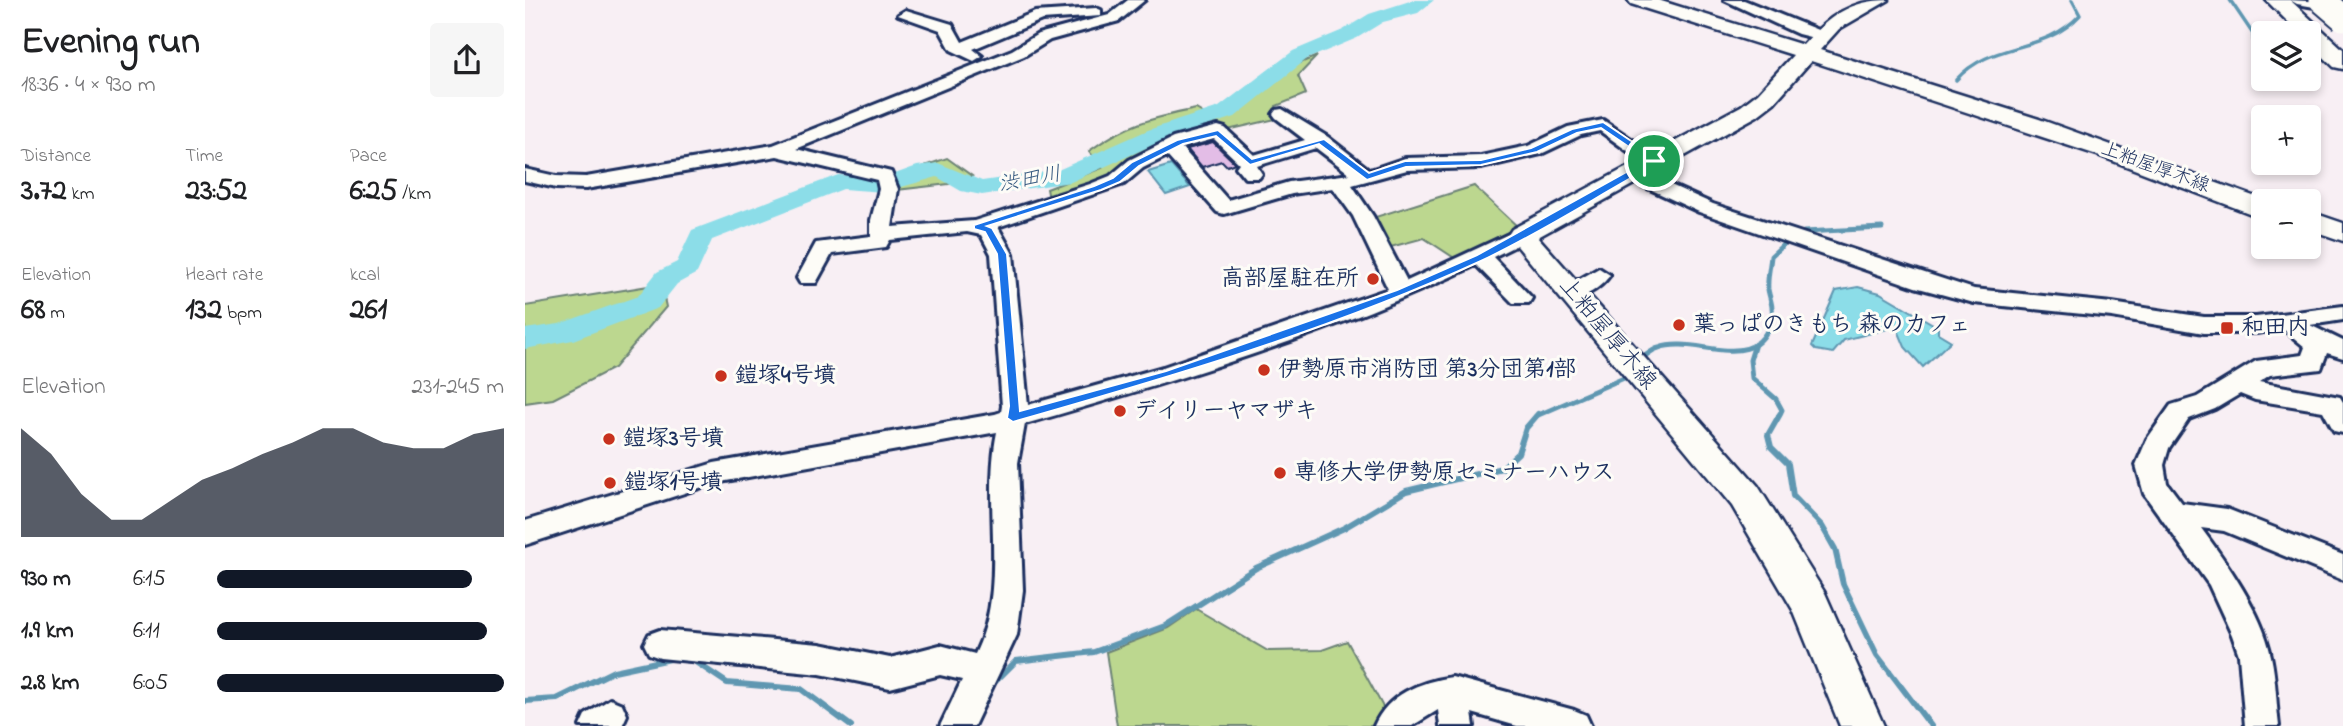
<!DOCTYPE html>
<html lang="en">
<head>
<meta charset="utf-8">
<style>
	:root { --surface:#fff; --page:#f6f6f6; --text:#202124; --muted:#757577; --accent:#111827 }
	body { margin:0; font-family:"Indie Flower","Klee One",sans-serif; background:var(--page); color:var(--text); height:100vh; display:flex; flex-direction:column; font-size:26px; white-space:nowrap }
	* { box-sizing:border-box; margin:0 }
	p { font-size:23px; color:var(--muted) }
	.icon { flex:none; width:38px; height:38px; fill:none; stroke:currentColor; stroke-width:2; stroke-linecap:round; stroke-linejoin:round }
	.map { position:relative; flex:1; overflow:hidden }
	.sheet { display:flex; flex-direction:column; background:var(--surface); width:525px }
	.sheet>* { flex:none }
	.controls { position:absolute; left:1726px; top:21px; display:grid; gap:14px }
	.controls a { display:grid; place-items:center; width:70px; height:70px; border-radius:7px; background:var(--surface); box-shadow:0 4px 10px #0003; font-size:35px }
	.pin { position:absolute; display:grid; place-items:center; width:60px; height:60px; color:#fff; margin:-30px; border:4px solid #fff; border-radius:50%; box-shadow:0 2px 7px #0007 }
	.round { display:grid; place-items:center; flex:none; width:74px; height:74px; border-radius:7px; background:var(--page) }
	.head { display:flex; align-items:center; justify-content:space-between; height:119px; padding:0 21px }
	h1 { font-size:38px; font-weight:800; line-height:52px }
	.stats { display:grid; grid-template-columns:repeat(3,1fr); gap:10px; height:119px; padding:7px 21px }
	.stats div { display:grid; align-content:center }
	.stats b { font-size:30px; font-weight:800 }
	.stats small { font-size:19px; font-weight:400 }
	.stats p { font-size:19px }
	.chart { height:196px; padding:14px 21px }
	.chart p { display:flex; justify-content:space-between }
	.chart svg { width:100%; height:126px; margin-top:7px; fill:var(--accent); opacity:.7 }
	ul { padding:0 21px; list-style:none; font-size:23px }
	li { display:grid; grid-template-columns:112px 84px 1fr; align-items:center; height:52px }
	li i { height:18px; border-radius:9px; background:var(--accent) }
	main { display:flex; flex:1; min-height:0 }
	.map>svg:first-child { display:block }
	.green { fill:#bcd78f; stroke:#6c8376; stroke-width:2 }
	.water { fill:#8cdde8; stroke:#5f97b1; stroke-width:2 }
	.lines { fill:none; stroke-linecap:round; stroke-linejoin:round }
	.stream-far2 { stroke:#5f97b1; stroke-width:3.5 }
	.stream-far1 { stroke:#5f97b1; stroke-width:5 }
	.stream { stroke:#5f97b1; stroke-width:6 }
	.river { fill:#8cdde8; fill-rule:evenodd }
	.building { fill:#e3bde6; stroke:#1b2f5e; stroke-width:2 }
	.minor-casing { stroke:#1b2f5e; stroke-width:6 }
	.major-casing { stroke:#1b2f5e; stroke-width:5 }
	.highway-casing { stroke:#1b2f5e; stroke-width:5 }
	.minor { fill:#fdfcf7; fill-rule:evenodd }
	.major { fill:#fdfcf7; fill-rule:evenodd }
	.highway { fill:#fdfcf7; fill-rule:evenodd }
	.highway-bridge-casing { stroke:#1b2f5e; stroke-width:29; stroke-linecap:butt }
	.highway-bridge { stroke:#fdfcf7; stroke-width:25 }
	.route { fill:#1a73e8; stroke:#fff; stroke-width:2; fill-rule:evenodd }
	.poi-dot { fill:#c8321e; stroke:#fdfcf7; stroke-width:2.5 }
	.labels { text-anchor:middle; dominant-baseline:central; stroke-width:6; stroke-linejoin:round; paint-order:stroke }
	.far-street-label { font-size:19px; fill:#1b2f5e; stroke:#fdfcf7 }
	.far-water-label { font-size:21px; font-style:italic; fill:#375a80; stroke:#fdfcf7 }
	.poi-label { font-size:23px; font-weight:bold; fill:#1b2f5e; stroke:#fdfcf7; text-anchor:start }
	.street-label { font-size:23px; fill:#1b2f5e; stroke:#fdfcf7 }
</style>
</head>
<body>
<main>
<section class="sheet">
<div class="head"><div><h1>Evening run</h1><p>18:36 · 4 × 930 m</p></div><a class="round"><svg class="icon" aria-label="share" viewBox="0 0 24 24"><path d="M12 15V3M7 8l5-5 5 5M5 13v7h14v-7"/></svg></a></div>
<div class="stats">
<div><p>Distance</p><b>3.72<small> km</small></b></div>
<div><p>Time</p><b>23:52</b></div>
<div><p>Pace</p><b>6:25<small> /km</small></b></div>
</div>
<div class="stats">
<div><p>Elevation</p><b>68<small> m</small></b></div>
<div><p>Heart rate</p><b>132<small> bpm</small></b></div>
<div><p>kcal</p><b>261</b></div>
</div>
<div class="chart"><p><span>Elevation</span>231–245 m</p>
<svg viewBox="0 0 160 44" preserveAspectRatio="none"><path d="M0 44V6L10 15L20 29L30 38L40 38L50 31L60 24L70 20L80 15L90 11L100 6L110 6L120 11L130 13L140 13L150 8L160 6V44z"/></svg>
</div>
<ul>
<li><b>930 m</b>6:15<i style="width:89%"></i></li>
<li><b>1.9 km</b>6:11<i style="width:94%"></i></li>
<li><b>2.8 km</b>6:05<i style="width:100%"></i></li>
</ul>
</section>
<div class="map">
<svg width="1818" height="726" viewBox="0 0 1818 726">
	<rect width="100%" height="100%" fill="#f8eff4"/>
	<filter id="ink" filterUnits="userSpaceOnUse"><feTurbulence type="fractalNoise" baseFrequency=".0143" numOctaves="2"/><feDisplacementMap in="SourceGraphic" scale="14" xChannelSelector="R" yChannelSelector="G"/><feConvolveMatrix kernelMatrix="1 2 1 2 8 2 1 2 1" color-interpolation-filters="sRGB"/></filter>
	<g filter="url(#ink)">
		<g class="green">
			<path d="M792 56 773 76 781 94 751 106 755 118 646 143 580 180 524 199 522 189 577 168 564 151C601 124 627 118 671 109L688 119 716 110 768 66Z"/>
			<path d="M422 158 447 176 424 184 371 190 373 175Z"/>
			<path d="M949 186 993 227 931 259 899 238 858 249 844 219Z"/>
			<path d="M136 284 141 307 89 368 28 399 0 403V306Z"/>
			<path d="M671 609 743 651 797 650 822 641 864 718 855 726H592L581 652 643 628Z"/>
		</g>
		<g class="water">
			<path d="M646 165 665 187 641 195 623 172Z"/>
			<path d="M1333 287 1355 293 1413 327V333L1426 341 1398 367 1380 347 1373 330 1366 328 1319 340 1308 353 1291 350 1287 346 1311 291Z"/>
		</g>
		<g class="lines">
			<g class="stream-far2">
				<path d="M1705 0 1728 34 1729 46"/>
				<path d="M1431 80C1466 40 1518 55 1555 15L1547 0"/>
			</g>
			<g class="stream-far1">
				<path d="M1279 232 1357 228"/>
				<path d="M1230 344 1225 360 1227 378 1251 399 1257 410 1254 416"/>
				<path d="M1120 356C1124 353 1129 349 1134 348 1172 334 1234 378 1247 316 1249 307 1244 297 1243 289 1242 278 1245 267 1246 256L1261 242"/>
				<path d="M1011 416 1099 378 1103 371"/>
			</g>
			<g class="stream">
				<path d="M1255 414 1243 435 1246 447 1263 464 1268 496 1297 526 1310 549 1318 584 1352 655 1406 726"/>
				<path d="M166 659 202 683 276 689 326 726"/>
				<path d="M469 683 491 661 569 652 640 626 731 568 819 528 881 491 977 468 993 453 1001 428 1013 414"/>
				<path d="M0 701 32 699 89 671 150 658"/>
			</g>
			<path class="river" d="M888 0H909L893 13 858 22 832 38 782 59 710 117 639 140 546 182 457 195 436 191 412 177 359 192 318 189 187 240 172 273 152 284 133 308 48 340 0 349V329L34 324 113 296 132 272 152 262 167 230 313 175 359 178 392 166 413 163 457 181 533 170 623 130 694 107 768 51 818 30 844 14Z"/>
		</g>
		<path class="building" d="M688 142 710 163 702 166 697 161 677 167 662 149Z"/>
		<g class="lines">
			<defs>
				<g id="minor">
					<path d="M603 0H620L594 21 525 40 499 56 271 149 366 172 373 189 367 227 449 221 565 184 585 176 604 160 648 138 693 126 700 128 729 155 780 140 751 118 748 114 751 110 757 109 803 137 845 170 880 158 956 156 1003 146 1043 127 1078 120 1139 161 1129 167 1122 165 1075 131 1056 135 1016 154 956 168 882 170 827 185 848 216 882 281 990 231H1004L1008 235 1004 239 968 257 1007 298 1004 303H988L951 265C807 334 653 380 500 424L493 463 498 590 492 635 449 726H415L437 680 415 675 365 688 295 674 135 658 124 654 119 644 124 634 135 630 295 644 365 658 415 645 450 654C484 586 457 505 472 432L190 483 0 545V521L189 463 470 414 476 412 477 406 466 254 456 235 442 232 365 240 361 247 307 254 291 283H275L272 278 291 243 346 236V220L354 189 352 180 252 156 61 189 31 188 0 181V169L31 176 61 177 248 145 487 50 513 34 584 15ZM689 139 714 163 711 167 720 178H734L737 174 732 166 791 148 825 174 764 182 703 200 657 148ZM642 156 692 212 699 214 767 194 808 188 828 216 863 289 638 367 503 405 488 254 473 227 599 184 618 168Z"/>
					<path d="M1199 0H1219L1305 35 1297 40 1273 34Z"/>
					<path d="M1765 0 1817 3 1818 12 1772 4Z"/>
					<path d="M571 8 576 10V16L517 20 448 49 457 56 449 61 426 50 415 30 373 15 381 10 427 24 437 42 510 12Z"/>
					<path d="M1106 167 1188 204 1449 289 1587 303 1679 317H1731L1818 306V320L1785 325 1818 341V358L1802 353 1796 369 1745 375 1734 382 1815 397 1818 402V433L1809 431 1798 411 1730 400 1715 394 1690 409 1664 419 1644 448 1639 465 1642 483 1657 503 1702 509 1818 555V580L1699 531 1676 528C1702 563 1737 612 1746 656 1751 678 1751 703 1754 726H1720L1714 655 1707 635 1684 585 1619 494 1611 465 1622 439 1646 405 1672 397 1731 361 1777 355 1780 347 1758 329 1731 333H1679L1587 317 1449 303 1390 287 1174 212 1099 177 1096 173Z"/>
					<path d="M1074 268 1085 275C1076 288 1055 302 1039 298L1036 293 1039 288Z"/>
					<path d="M927 677 1049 710 1061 715 1066 726H992L947 713 949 726H915L913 710 887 726H849C863 694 894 682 927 677Z"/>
					<path d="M85 699 97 704 102 715 97 726H55L60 715Z"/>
				</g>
				<g id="major">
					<path d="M1103 0H1133L1278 45C1303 17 1325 0 1364 0L1314 29 1295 50 1514 119 1742 201H1738V217L1729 215 1575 156 1286 61 1249 103 1232 116 1013 237 1233 486 1300 593 1359 726H1315L1268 610 1207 506 983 235 987 229 1216 106 1233 93 1268 55 1106 4Z"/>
					<path d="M1783 211 1818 223V241L1783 229Z"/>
				</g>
				<path id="highway" d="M1741 0H1765L1818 49V69L1809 67 1783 42V33H1774Z"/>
			</defs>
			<use href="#minor" class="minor-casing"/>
			<use href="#major" class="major-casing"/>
			<use href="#highway" class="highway-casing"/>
			<use href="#minor" class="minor"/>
			<use href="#major" class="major"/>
			<use href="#highway" class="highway"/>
			<defs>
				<path id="highway-bridge" d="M1797 0 1818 18"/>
			</defs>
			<use href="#highway-bridge" class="highway-bridge-casing"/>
			<use href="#highway-bridge" class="highway-bridge"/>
		</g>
	</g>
	<path class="route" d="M1078 122 1133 159V163C1074 195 1016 233 956 261 806 330 646 377 488 422L482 418 484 406 472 254 460 232 449 229V225L569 186 588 178 607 162 652 140 693 130 727 159 799 139 844 173 880 161 956 160 1006 148 1047 129ZM1076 128 1123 160 952 255 872 290 641 371 495 411 482 254 467 228 462 226 576 190 595 182 614 166 658 144 691 136 725 165 794 144 842 180 881 167 956 165 1012 152 1052 133Z"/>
	<g class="poi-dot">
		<circle cx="848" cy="279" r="7"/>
		<circle cx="1154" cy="325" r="7"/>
		<rect x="1695" y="321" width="14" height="14" rx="3.5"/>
		<circle cx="739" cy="370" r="7"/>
		<circle cx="196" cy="376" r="7"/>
		<circle cx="595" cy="411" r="7"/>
		<circle cx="84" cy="439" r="7"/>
		<circle cx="755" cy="473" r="7"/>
		<circle cx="85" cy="483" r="7"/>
	</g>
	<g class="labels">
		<g class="far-street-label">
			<text transform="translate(1630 168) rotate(20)">上粕屋厚木線</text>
		</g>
		<g class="far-water-label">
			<text transform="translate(505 180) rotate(-10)">渋田川</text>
		</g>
		<g class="poi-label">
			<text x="834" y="279" text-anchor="end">高部屋駐在所</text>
			<text x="1168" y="325">葉っぱのきもち 森のカフェ</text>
			<text x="1716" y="328">和田内</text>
			<text x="753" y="370">伊勢原市消防団 第3分団第1部</text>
			<text x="210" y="376">鎧塚4号墳</text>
			<text x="609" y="411">デイリーヤマザキ</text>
			<text x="98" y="439">鎧塚3号墳</text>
			<text x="769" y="473">専修大学伊勢原セミナーハウス</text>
			<text x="99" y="483">鎧塚1号墳</text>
		</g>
		<g class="street-label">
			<text transform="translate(1082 334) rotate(50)">上粕屋厚木線</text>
		</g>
	</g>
</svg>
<div class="controls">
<a><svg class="icon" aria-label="layers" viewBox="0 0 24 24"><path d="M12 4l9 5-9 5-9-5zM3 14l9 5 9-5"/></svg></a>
<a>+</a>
<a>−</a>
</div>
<div class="pin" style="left:1129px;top:161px;background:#1e9e55"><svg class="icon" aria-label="arrive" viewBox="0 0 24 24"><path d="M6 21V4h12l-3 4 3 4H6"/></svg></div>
</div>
</main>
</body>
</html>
